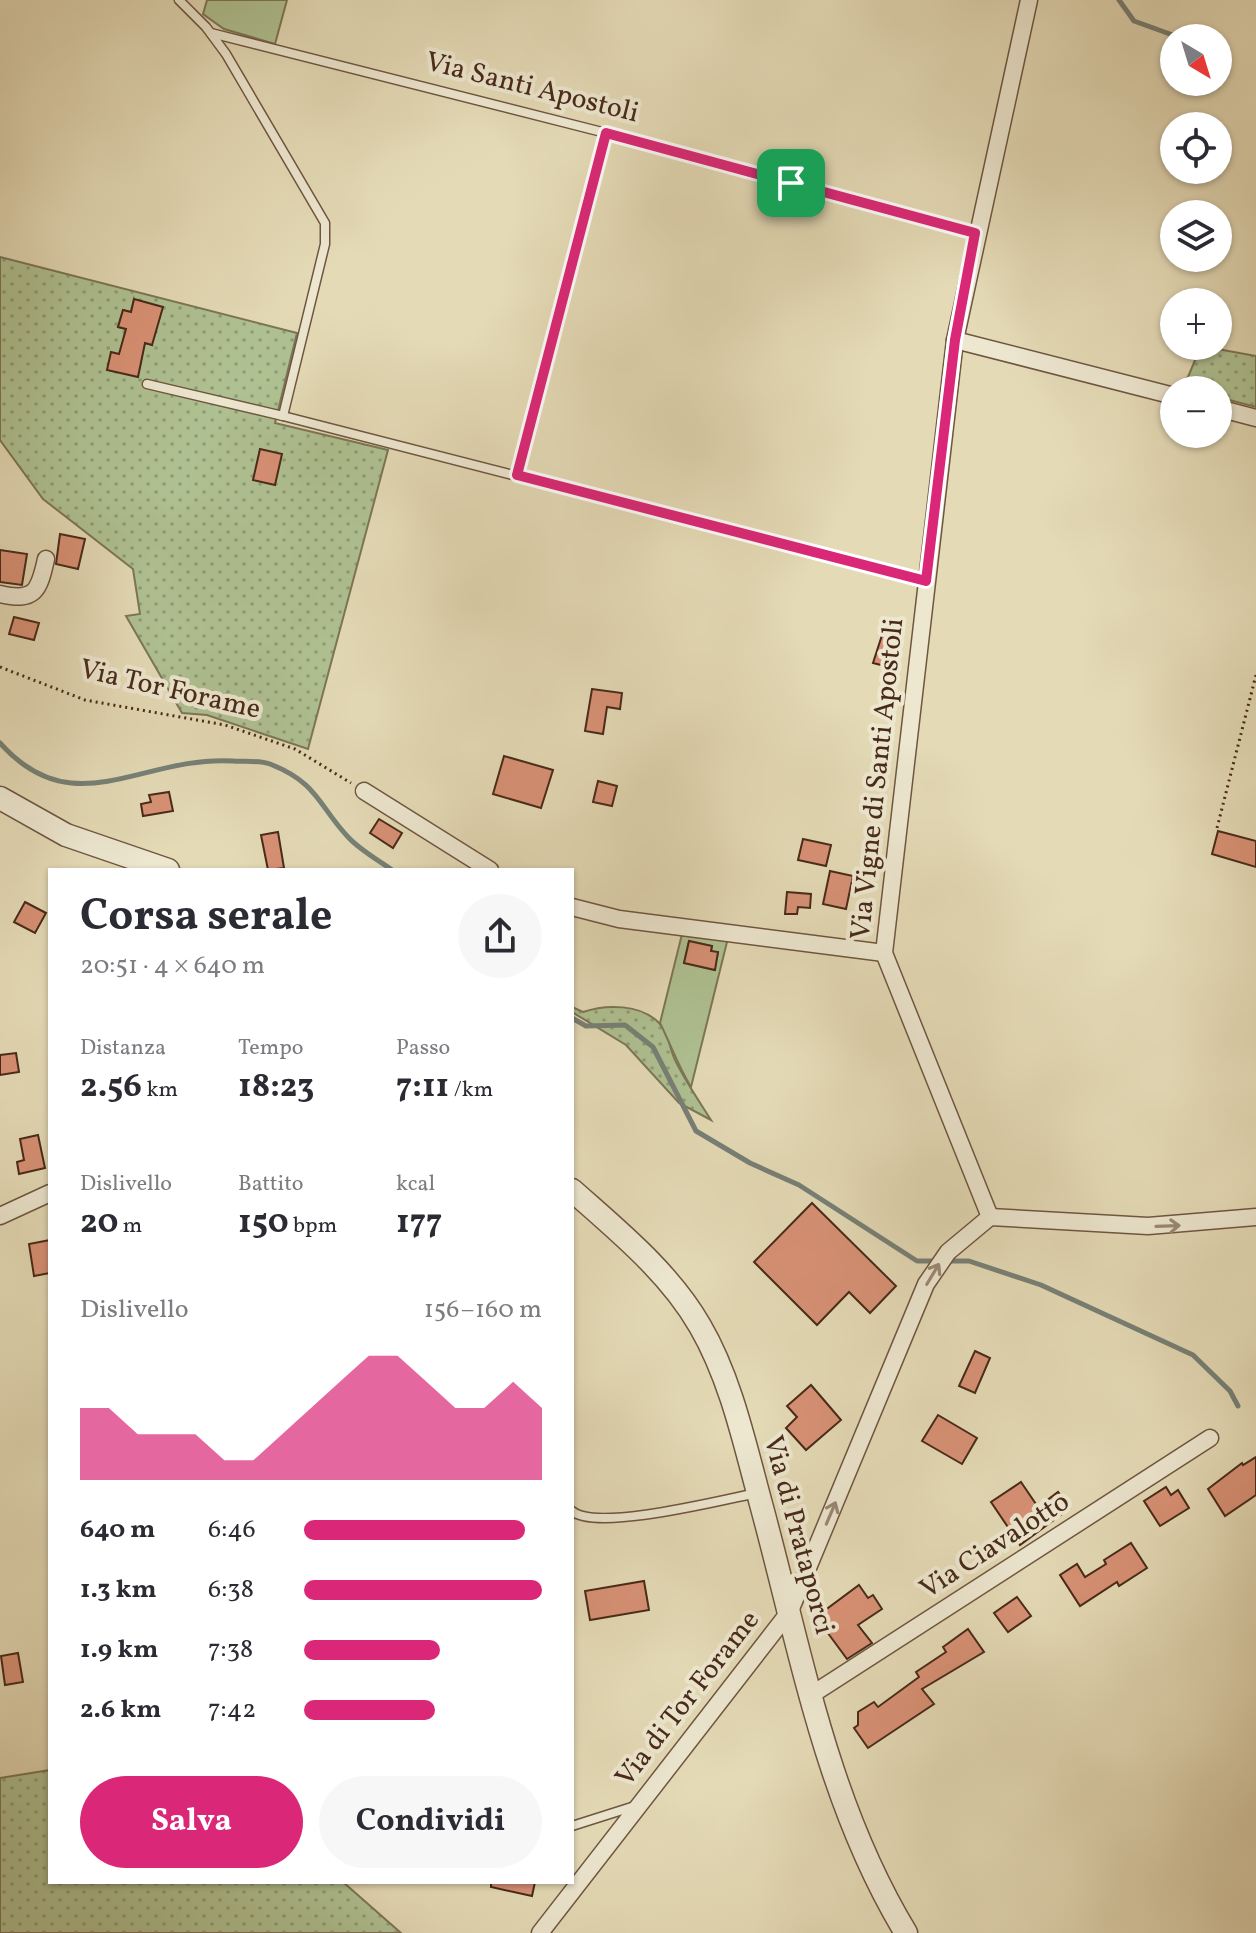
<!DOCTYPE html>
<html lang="it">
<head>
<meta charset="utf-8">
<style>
	:root { --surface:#fff; --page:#f7f7f7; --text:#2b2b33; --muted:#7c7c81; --accent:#db2777 }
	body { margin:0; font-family:Vollkorn,serif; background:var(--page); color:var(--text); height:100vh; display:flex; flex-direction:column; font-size:30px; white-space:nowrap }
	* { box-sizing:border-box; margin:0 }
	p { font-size:26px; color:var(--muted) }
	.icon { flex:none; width:44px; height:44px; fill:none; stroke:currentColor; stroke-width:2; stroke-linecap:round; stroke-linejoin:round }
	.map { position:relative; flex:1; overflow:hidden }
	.side { position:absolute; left:48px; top:868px; width:526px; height:1016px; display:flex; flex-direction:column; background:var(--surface); border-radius:0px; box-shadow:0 2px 6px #0004 }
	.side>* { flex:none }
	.needle { width:52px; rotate:142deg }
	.controls { position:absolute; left:1160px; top:24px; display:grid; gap:16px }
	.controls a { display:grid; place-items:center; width:72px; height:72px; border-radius:50%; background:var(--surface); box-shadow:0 2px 6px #0004; font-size:40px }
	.pin { position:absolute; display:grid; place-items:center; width:68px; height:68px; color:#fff; margin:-34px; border-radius:16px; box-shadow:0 4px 12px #0006 }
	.round { display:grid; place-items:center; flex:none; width:84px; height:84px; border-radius:42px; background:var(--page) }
	.headline { display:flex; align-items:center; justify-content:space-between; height:136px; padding:0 32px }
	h1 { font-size:44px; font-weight:700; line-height:60px }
	.figures { display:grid; grid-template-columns:repeat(3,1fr); gap:12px; height:136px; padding:8px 32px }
	.figures div { display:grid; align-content:center }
	.figures b { font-size:34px; font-weight:700 }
	.figures small { font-size:22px; font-weight:400 }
	.figures p { font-size:22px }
	.chart { height:224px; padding:16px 32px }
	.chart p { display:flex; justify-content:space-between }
	.chart svg { width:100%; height:144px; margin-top:8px; fill:var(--accent); opacity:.7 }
	.button { display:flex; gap:16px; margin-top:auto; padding:16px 32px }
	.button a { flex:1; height:92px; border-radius:48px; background:var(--accent); color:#fff; font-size:32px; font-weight:700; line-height:92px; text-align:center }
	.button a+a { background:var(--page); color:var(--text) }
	ul { padding:0 32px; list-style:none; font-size:26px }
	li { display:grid; grid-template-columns:128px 96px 1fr; align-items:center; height:60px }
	li i { height:20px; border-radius:10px; background:var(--accent) }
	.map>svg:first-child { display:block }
	.grass { fill:url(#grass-dots); stroke:#7c7656; stroke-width:2; fill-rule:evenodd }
	.garden { fill:#afc192; stroke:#7c7656; stroke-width:2; fill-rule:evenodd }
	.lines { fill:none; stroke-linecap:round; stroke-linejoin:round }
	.stream { stroke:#778076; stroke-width:5 }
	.building { fill:#d89175; stroke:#482a19; stroke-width:2 }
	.service-casing { stroke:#6f5640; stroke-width:11 }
	.minor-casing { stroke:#6f5640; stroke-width:19 }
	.tertiary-casing { stroke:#6f5640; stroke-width:25 }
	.path { stroke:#482a19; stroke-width:3; stroke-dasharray:2 4; stroke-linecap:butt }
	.service { stroke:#ede7d0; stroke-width:8 }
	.minor { stroke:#ede7d0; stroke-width:16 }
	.tertiary { stroke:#ede7d0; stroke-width:22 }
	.oneway { stroke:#9a8874 }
	.route-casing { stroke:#fff; stroke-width:16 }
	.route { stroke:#db2777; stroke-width:10 }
	.labels { text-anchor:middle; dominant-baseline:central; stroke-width:8; stroke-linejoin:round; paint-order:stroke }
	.street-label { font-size:28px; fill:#482a19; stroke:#ede7d0 }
</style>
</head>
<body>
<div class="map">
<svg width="1256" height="1933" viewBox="0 0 1256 1933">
	<defs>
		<pattern id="grass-dots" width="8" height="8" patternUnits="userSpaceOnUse" patternTransform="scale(2)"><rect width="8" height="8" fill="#afc192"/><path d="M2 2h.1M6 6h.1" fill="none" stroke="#909d76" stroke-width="1.8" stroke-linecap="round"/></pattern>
	</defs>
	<rect width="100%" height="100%" fill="#e4dab6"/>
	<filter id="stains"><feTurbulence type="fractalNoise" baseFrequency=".0025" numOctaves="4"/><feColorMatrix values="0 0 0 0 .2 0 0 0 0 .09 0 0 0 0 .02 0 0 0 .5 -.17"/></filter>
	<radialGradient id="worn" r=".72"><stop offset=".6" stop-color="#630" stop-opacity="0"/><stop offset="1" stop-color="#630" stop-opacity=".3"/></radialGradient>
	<g class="grass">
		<path d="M0 257 297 333 275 423 388 450 308 749 207 715 182 713 126 616 140 614 133 569 43 499 0 440ZM134 299 152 345 124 337 126 329 118 327 123 310 131 312Z"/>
		<path d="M1201 346 1256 356V407L1218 397V390L1175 386 1188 377Z"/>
		<path d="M572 1007 583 1012C606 1004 641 1004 659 1023 670 1034 669 1050 676 1062 686 1082 699 1101 711 1120L679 1103 626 1045 572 1012Z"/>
		<path d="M50 1770V1882H343L401 1933H0V1778Z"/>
	</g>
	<g class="garden">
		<path d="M207 0H287L275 44 224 29 203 14Z"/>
		<path d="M682 934 728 938 691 1087C678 1066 671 1045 660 1023ZM689 941 712 946 711 951 718 953 714 970 684 963Z"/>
	</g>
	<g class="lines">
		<g class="stream">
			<path d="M1119 0 1134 21 1181 38"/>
			<path d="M0 743C74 826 142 755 233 761 245 762 259 760 270 764 318 783 318 805 348 837 360 850 378 860 392 870"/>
			<path d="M572 1018 586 1026 625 1025 653 1047 696 1131 750 1163 799 1185 917 1261H933"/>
			<path d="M950 1261H969L1041 1285 1193 1355 1230 1391 1238 1406"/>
		</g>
	</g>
	<g class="building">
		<path d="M134 299 163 307 152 345 145 343 138 377 107 370 111 352 119 354 126 329 118 327 123 310 131 312Z"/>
		<path d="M260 449 282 454 275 485 253 480Z"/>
		<path d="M60 534 85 539 78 569 56 564Z"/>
		<path d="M0 550 27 554 22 585 0 582Z"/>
		<path d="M14 617 39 623 34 640 9 634Z"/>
		<path d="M884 629 892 631 885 666 873 663Z"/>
		<path d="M592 689 622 693 620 709 607 707 603 734 585 731Z"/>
		<path d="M504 756 553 770 541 808 493 794Z"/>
		<path d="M598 781 617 786 612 806 593 802Z"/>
		<path d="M169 792 173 811 143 816 141 804 151 802 149 795Z"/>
		<path d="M379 819 402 833 393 848 370 833Z"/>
		<path d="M1218 831 1256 841V867L1212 854Z"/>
		<path d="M278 832 284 868 268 870 261 835Z"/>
		<path d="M803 839 831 845 826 866 798 860Z"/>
		<path d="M830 871 853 876 846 909 823 904Z"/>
		<path d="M787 892 811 894 810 908 798 907 797 914H785Z"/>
		<path d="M25 902 46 913 35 933 14 922Z"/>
		<path d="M689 941 712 946 711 951 718 952 715 970 684 963Z"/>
		<path d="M16 1053 19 1072 0 1075V1055Z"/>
		<path d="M38 1135 45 1168 19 1174 17 1162 24 1160 20 1139Z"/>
		<path d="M812 1203 896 1286 870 1313 849 1292 817 1325 754 1262Z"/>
		<path d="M50 1240V1273L34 1276 29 1244Z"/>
		<path d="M975 1351 990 1358 975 1393 959 1386Z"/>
		<path d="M811 1385 841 1420 806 1450 786 1428 797 1417 787 1406Z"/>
		<path d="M938 1415 977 1438 962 1464 922 1441Z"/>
		<path d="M1256 1457V1495L1225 1516 1208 1489 1242 1463 1243 1465Z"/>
		<path d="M1021 1482 1038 1507 1058 1492 1070 1508 1020 1545 991 1502Z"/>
		<path d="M1166 1487 1171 1495 1178 1490 1189 1508 1160 1526 1144 1501Z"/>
		<path d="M1131 1543 1147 1568 1119 1586 1117 1582 1080 1606 1060 1575 1077 1564 1085 1577 1106 1564 1104 1560Z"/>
		<path d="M644 1581 649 1610 590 1620 585 1591Z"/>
		<path d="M859 1585 868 1598 873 1595 882 1609 858 1625 872 1643 847 1659 816 1617Z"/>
		<path d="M1017 1597 1031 1616 1008 1632 994 1613Z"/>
		<path d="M968 1629 984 1652 922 1689 934 1704 868 1748 854 1728 858 1725V1712L874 1702 878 1707 919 1677 916 1672 946 1652 943 1647Z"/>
		<path d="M18 1653 23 1682 5 1685 1 1656Z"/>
		<path d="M491 1882H535L532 1896 491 1887Z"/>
	</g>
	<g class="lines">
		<defs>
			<g id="service">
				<path d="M179 0 206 27 226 54 325 223V244L283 416 926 581"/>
				<path d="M211 33 606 133 975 233"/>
				<path d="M147 384 283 416"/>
				<path d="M572 1511C596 1532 722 1500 757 1493"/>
				<path d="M572 1826 635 1806"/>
			</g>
			<g id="minor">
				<path d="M955 340 1174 396"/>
				<path d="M1218 408 1256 418"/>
				<path d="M0 594C35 602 39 591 46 559"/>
				<path d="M364 791 490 870"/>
				<path d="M572 907 619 919 884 953"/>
				<path d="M0 1216 50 1193"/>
				<path d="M990 1217 884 953 955 340 1029 0"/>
				<path d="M808 1697 1210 1438"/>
				<path d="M540 1933 790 1611 926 1284 948 1252 990 1217 1148 1226 1256 1217"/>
			</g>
			<g id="tertiary">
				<path d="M0 798 66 835 168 870"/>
				<path d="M572 1190C618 1231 669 1272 700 1326 731 1379 745 1445 761 1504 801 1651 826 1801 906 1933"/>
			</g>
		</defs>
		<use href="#service" class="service-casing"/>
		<use href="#minor" class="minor-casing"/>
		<use href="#tertiary" class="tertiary-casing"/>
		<g class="path">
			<path d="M520 464 604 142"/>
			<path d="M0 667 85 700 225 725 295 749 351 783"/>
			<path d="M1217 828 1256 675"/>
		</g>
		<use href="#service" class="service"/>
		<use href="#minor" class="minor"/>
		<use href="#tertiary" class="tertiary"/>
	</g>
	<defs><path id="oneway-shaft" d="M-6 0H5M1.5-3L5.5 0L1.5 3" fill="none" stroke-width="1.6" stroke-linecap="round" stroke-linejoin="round" transform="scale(2)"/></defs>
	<g class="oneway">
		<use href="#oneway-shaft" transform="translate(1168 1226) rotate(-2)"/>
		<use href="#oneway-shaft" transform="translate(933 1274) rotate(-59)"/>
		<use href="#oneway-shaft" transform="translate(831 1513) rotate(-67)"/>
	</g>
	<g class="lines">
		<defs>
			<path id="route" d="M606 133 975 233 955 340 926 581 517 475Z"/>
		</defs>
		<use href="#route" class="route-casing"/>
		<use href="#route" class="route"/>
	</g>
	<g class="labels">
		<g class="street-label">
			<text transform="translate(532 88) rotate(14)">Via Santi Apostoli</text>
			<text transform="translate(170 690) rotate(13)">Via Tor Forame</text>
			<text transform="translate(878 779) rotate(-84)">Via Vigne di Santi Apostoli</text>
			<text transform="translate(798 1535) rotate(75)">Via di Prataporci</text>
			<text transform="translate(995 1546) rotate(-33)">Via Ciavalotto</text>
			<text transform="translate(688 1699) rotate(-52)">Via di Tor Forame</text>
		</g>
	</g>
	<rect width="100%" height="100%" filter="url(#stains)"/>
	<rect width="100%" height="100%" fill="url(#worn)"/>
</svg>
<div class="controls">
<a><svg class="needle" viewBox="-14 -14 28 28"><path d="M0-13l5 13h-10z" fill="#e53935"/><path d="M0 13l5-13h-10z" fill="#7c7c81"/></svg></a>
<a><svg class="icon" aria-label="locate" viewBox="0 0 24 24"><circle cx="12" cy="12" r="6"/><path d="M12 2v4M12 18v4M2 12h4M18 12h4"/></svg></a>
<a><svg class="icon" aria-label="layers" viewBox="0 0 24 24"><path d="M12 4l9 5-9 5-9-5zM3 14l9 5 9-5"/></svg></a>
<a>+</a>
<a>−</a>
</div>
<div class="pin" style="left:791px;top:183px;background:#1e9e55"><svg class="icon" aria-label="arrive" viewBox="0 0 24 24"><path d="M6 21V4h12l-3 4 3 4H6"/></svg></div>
<section class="side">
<div class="headline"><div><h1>Corsa serale</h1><p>20:51 · 4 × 640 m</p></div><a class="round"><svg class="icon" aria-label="share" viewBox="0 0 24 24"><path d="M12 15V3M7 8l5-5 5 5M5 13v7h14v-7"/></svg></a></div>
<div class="figures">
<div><p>Distanza</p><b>2.56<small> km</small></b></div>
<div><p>Tempo</p><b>18:23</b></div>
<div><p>Passo</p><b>7:11<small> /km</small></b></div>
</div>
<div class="figures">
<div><p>Dislivello</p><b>20<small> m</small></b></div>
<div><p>Battito</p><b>150<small> bpm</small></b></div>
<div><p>kcal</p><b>177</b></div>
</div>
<div class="chart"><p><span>Dislivello</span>156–160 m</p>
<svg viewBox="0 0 160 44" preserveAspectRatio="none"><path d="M0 44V22L10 22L20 30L30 30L40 30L50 38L60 38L70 30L80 22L90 14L100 6L110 6L120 14L130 22L140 22L150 14L160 22V44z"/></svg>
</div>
<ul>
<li><b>640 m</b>6:46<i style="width:93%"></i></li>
<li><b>1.3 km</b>6:38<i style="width:100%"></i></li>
<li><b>1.9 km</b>7:38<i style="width:57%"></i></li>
<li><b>2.6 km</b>7:42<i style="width:55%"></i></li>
</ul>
<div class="button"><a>Salva</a><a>Condividi</a></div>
</section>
</div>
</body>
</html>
